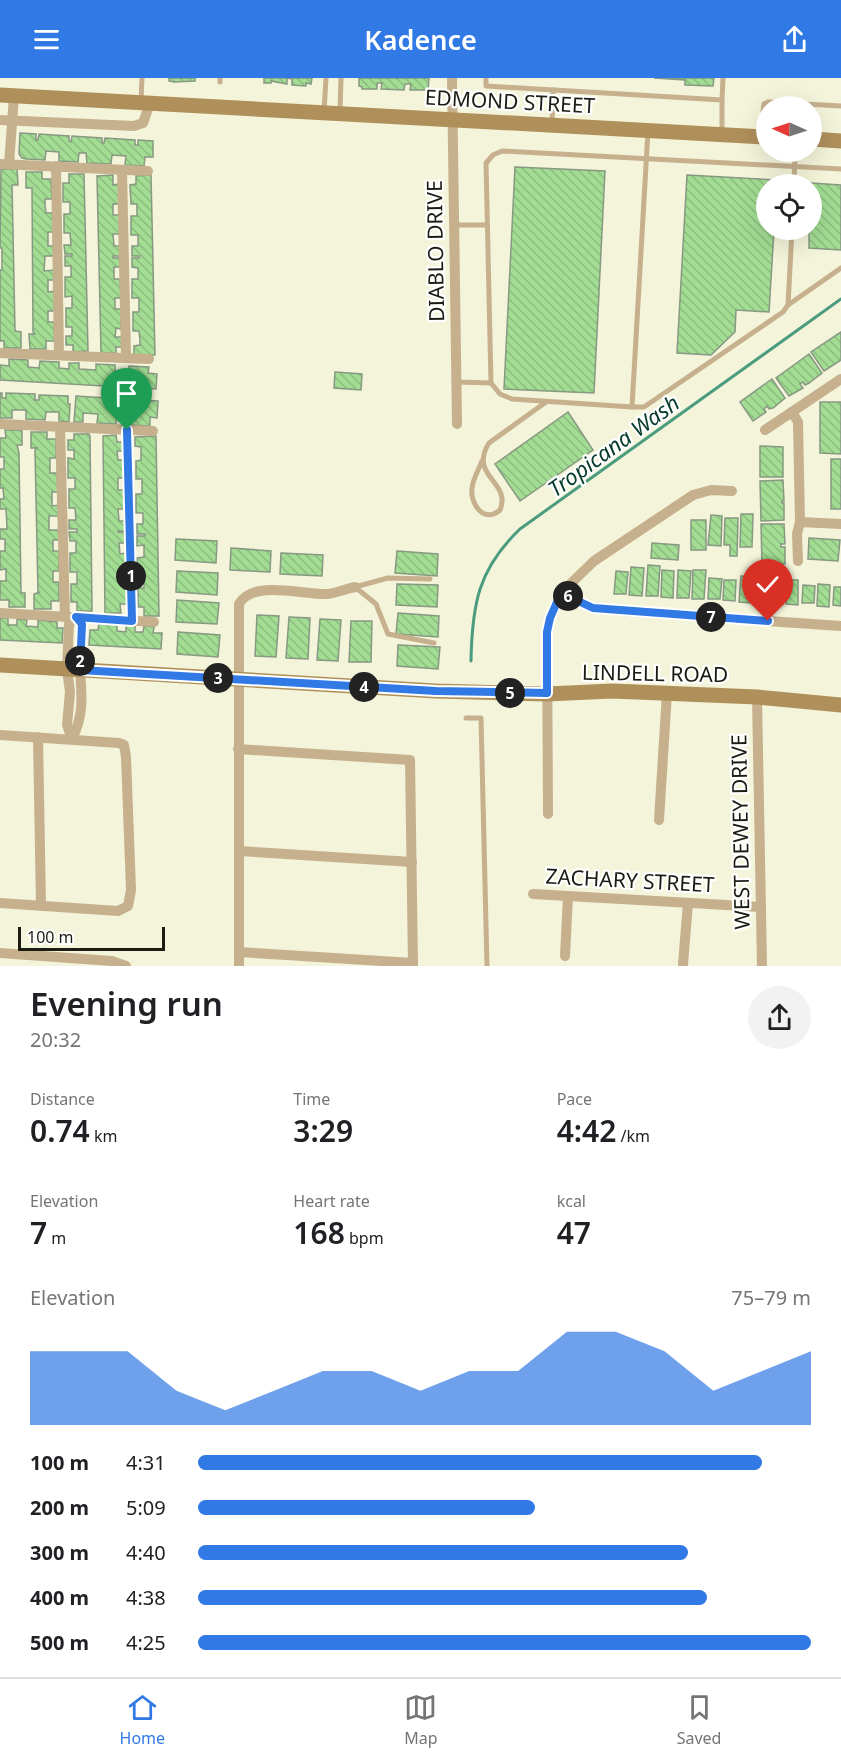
<!DOCTYPE html>
<html lang="en">
<head>
<meta charset="utf-8">
<style>
	:root { --surface:#fff; --page:#f2f2f2; --text:#202124; --muted:#757577; --line:#e0e0e0; --accent:#3179e5 }
	body { margin:0; font-family:"Noto Sans",sans-serif; background:var(--page); color:var(--text); height:100vh; display:flex; flex-direction:column; font-size:22px; white-space:nowrap }
	* { box-sizing:border-box; margin:0 }
	p { font-size:20px; color:var(--muted) }
	.icon { flex:none; width:33px; height:33px; fill:none; stroke:currentColor; stroke-width:2; stroke-linecap:round; stroke-linejoin:round }
	.map { position:relative; height:888px; overflow:hidden }
	.drawer { display:flex; flex-direction:column; background:var(--surface); flex:1 }
	.drawer>* { flex:none }
	.needle { width:39px; rotate:273deg }
	.tools { position:absolute; left:756px; top:18px; display:grid; gap:12px }
	.tools a { display:grid; place-items:center; width:66px; height:66px; border-radius:50%; background:var(--surface); box-shadow:0 6px 24px #0002; font-size:30px }
	.scale { position:absolute; left:18px; bottom:15px; width:147px; box-sizing:border-box; padding-left:6px; border:3px solid #1b1c12; border-top:0; font-size:16px; line-height:21px; white-space:nowrap; color:#1b1c12; -webkit-text-stroke:4px #fff; paint-order:stroke }
	.pin { position:absolute; display:grid; place-items:center; width:51px; height:51px; color:#fff; margin:-62px -26px; border-radius:50% 50% 50% 0; rotate:-45deg; box-shadow:0 0 6px #0007 }
	.pin .icon { rotate:45deg }
	.km { position:absolute; width:30px; height:30px; margin:-15px; border-radius:50%; background:#222; color:#fff; font-size:16px; line-height:30px; text-align:center }
	.round { display:grid; place-items:center; flex:none; width:63px; height:63px; border-radius:32px; background:var(--page) }
	.head { display:flex; align-items:center; justify-content:space-between; height:102px; padding:0 30px }
	h1 { font-size:33px; font-weight:600; line-height:45px }
	.metrics { display:grid; grid-template-columns:repeat(3,1fr); gap:9px; height:102px; padding:6px 30px }
	.metrics div { display:grid; align-content:center }
	.metrics b { font-size:30px; font-weight:600 }
	.metrics small { font-size:16px; font-weight:400 }
	.metrics p { font-size:16px }
	.chart { height:168px; padding:12px 30px }
	.chart p { display:flex; justify-content:space-between }
	.chart svg { width:100%; height:108px; margin-top:6px; fill:var(--accent); opacity:.7 }
	ul { padding:0 30px; list-style:none; font-size:20px }
	li { display:grid; grid-template-columns:96px 72px 1fr; align-items:center; height:45px }
	li i { height:15px; border-radius:8px; background:var(--accent) }
	header { display:flex; justify-content:space-between; align-items:center; height:78px; padding:0 30px; background:var(--accent); color:#fff; font-size:27px; font-weight:600 }
	.dock { display:flex; justify-content:space-around; align-items:center; height:84px; border-top:2px solid var(--line); background:var(--surface); font-size:16px; color:var(--muted) }
	.dock a { display:grid; justify-items:center; gap:3px }
	.dock .selected { color:var(--accent) }
	.map>svg:first-child { display:block }
	.lines { fill:none; stroke-linecap:round; stroke-linejoin:round }
	.stream { stroke:#4b9b7e; stroke-width:3 }
	.building { fill:url(#building-back-hatch); stroke:#879883; stroke-width:1.5 }
	.lane { stroke:#c6b08e; stroke-width:5 }
	.street { stroke:#c6b08e; stroke-width:10 }
	.secondary { stroke:#af905b; stroke-width:15 }
	.route-casing { stroke:#fff; stroke-width:12 }
	.route { stroke:#3179e5; stroke-width:8 }
	.labels { text-anchor:middle; dominant-baseline:central; stroke-width:4.5; stroke-linejoin:round; paint-order:stroke }
	.street-label { font-size:21px; fill:#1b1c12; stroke:#fff }
	.water-label { font-size:22px; font-style:italic; fill:#063b2c; stroke:#fff }
</style>
</head>
<body>
<header><svg class="icon" aria-label="menu" viewBox="0 0 24 24"><path d="M4 6h16M4 12h16M4 18h16"/></svg>Kadence<svg class="icon" aria-label="share" viewBox="0 0 24 24"><path d="M12 15V3M7 8l5-5 5 5M5 13v7h14v-7"/></svg></header>
<div class="map">
<svg width="841" height="888" viewBox="0 0 841 888">
	<defs>
		<pattern id="building-back-hatch" width="6" height="6" patternUnits="userSpaceOnUse" patternTransform="scale(1.5)"><rect width="6" height="6" fill="#a2dd93"/><path d="M-1 5l2 2M0 0l6 6M5-1l2 2" fill="none" stroke="#8bbd7e"/></pattern>
	</defs>
	<rect width="100%" height="100%" fill="#f3f4d9"/>
	<g class="lines">
		<path class="stream" d="M471 583C472 527 478 491 520 451L841 221"/>
	</g>
	<g class="building">
		<path d="M169 0H195V3L174 4 169 3Z"/>
		<path d="M264 0H312L311 6 306 5V8L292 7V1L287 0V6L271 3V5H264Z"/>
		<path d="M359 0H429L428 12H410L411 6H405L404 12 381 11 382 5H377V11H362V9L359 8Z"/>
		<path d="M654 0H714L713 8 685 7V2Z"/>
		<path d="M20 55 36 56V62H38L39 56 69 58V63L71 64 72 58 102 60V65H104L105 60 135 62V67H138V62L153 63V79H145L144 88 125 87 126 78 112 77 111 86 87 85 86 75H79L78 84 59 83V74L46 73 45 82 26 81 22 80 19 76Z"/>
		<path d="M515 89 605 93 594 315 504 311Z"/>
		<path d="M1 91H17L18 107H12L15 253 21 254V270H4V263H0V192H2V170H0Z"/>
		<path d="M26 94H42V101H51L52 121H45V127L46 135H52L54 154H48V168H54V178H45L44 193 54 192V202H48V214L55 213 54 233H48V244H54L55 263H46V271H30L29 256H35L33 254 32 110H26Z"/>
		<path d="M69 96H84L88 273 73 274V267H66V258H72V249H66V230H72V218L65 219V199H71V188H65V178H72V176H65L64 167H71L70 155H64V136H70V124H63V105H69Z"/>
		<path d="M113 97V107L119 106V126H113V137H119L120 156H113L114 168H120V178H113V180H120V189H114V201H120L121 220H115V231H121V251L116 250 115 259H122V269H116V275H101L97 98Z"/>
		<path d="M151 97 155 277H134V268L140 267V262L139 253H133V234H139V220H132V201H138V190L132 189V180H139V178H132V168H138V157H131V138H137V126H131L130 107 136 106V98Z"/>
		<path d="M687 97 776 102V106H766V152H774L769 234 736 232 735 254 711 277 677 275Z"/>
		<path d="M811 105 841 107V172L809 170V152H812Z"/>
		<path d="M841 254V282L824 293 811 274Z"/>
		<path d="M809 276 822 295 809 305 805 307 803 304 800 306 803 310 789 318 776 300Z"/>
		<path d="M9 281 28 282V289L39 290 40 283 59 284V290L69 291V285H79V291L96 292V286L115 287V294H129V288L149 289 148 295 157 296 156 311 0 302V287L9 288Z"/>
		<path d="M335 294 362 296 361 312 334 310Z"/>
		<path d="M772 301 785 320 773 330 769 331 767 328 764 331 766 334 753 343 740 324Z"/>
		<path d="M0 315H2V320H6V315L35 316V322H39V317L68 318V326H70L69 344 59 343V334H46L45 342 26 341V332H12V340H0Z"/>
		<path d="M76 318 107 320V326H109V320L140 322V327L142 328V322L158 323 157 340 150 339V348L130 347 131 338 117 337 116 346 97 345 98 336 83 335V344H74Z"/>
		<path d="M820 324H841V376L820 375Z"/>
		<path d="M568 334 593 372 520 423 495 386Z"/>
		<path d="M5 352H22V367H17L19 375 21 515H25V529H9V522H0V503H6V491L0 492V473H5V461H0V451H7V449L6 431H0V421H4L3 410H0V391H4V379H0V360H6Z"/>
		<path d="M31 354H47V361H56V380H50V395H57L58 414H52V428L59 427V438H49V452H59V462H53V473H59V493H53V504H59V523H51V531H34V516L40 514H38L35 372 37 370H31Z"/>
		<path d="M74 356H89L90 358 92 533H77V524H71V506H77V494H70V475H76V463H70L69 454H77V451H69V442H76L75 430H69V411H75V400H68V380L74 381V372H68V362H74Z"/>
		<path d="M116 357 117 364H123V373H117L118 382H124V400H118V412H124L125 431H118L119 443H125V453H118V454H125L126 465H119L120 476 126 475V495H120V507L126 506 127 526H120L121 535H105L103 358Z"/>
		<path d="M156 358 159 538H144V529H138V510H144V498H138L137 480 144 479V467L137 468V458H145V456H137V446H143V435H136V416H142V401H136V383L141 382V369L135 368V359Z"/>
		<path d="M760 368 783 369V399H760Z"/>
		<rect x="831" y="381" width="10" height="50"/>
		<path d="M783 402 784 423H782V425H784V442L761 443 760 403Z"/>
		<path d="M741 436H753L752 469H740Z"/>
		<path d="M711 437 722 438 721 468 708 467Z"/>
		<path d="M725 440H738L737 478H730V467H724Z"/>
		<rect x="691" y="442" width="15" height="30"/>
		<path d="M761 446H784L785 466H781V469H785V486H762Z"/>
		<path d="M809 460 840 462 838 483 808 481Z"/>
		<path d="M176 461 217 463 216 485 175 482Z"/>
		<path d="M652 465 679 467 678 482 651 480Z"/>
		<path d="M231 470 271 473 270 494 230 492Z"/>
		<path d="M397 473 438 476 437 498 395 495Z"/>
		<path d="M281 475 323 477 322 498 280 496Z"/>
		<path d="M648 487 660 488 658 518H646Z"/>
		<path d="M631 489 644 490 642 518 629 517Z"/>
		<path d="M662 492 674 493 673 520 661 519Z"/>
		<path d="M678 492 691 493 689 520H677Z"/>
		<path d="M693 492H706L704 521H692Z"/>
		<path d="M177 493 218 495 217 517 176 514Z"/>
		<path d="M616 493 628 494 626 516H614Z"/>
		<path d="M756 494 768 495 767 523H755Z"/>
		<path d="M741 498H753L751 525 739 524Z"/>
		<path d="M772 499 784 500 783 526 770 525Z"/>
		<path d="M709 500 722 501 720 521H708Z"/>
		<path d="M724 502H736L735 523 723 522Z"/>
		<path d="M787 502H798V527L786 526Z"/>
		<path d="M397 506 438 507 437 529 396 527Z"/>
		<path d="M818 506 830 507 829 529 817 528Z"/>
		<path d="M803 507 815 508 814 525H802Z"/>
		<path d="M834 509H841V528L833 527Z"/>
		<path d="M177 522 219 525 217 546 176 544Z"/>
		<path d="M398 535 439 538 438 559 396 556Z"/>
		<path d="M257 537 279 538 276 579 255 578Z"/>
		<path d="M289 539 310 540 308 581 286 580Z"/>
		<path d="M0 540H8V547H17V541L27 542 26 548 38 549V542L57 544V550H63L62 565 0 562Z"/>
		<path d="M320 541 341 542 338 583 317 582Z"/>
		<path d="M351 543H372L371 584H349Z"/>
		<path d="M99 546 117 547V553L126 554V547L135 548V554H143L144 548 154 549 153 555H162L161 571 89 567 90 552H98Z"/>
		<path d="M178 554 220 557 218 579 177 576Z"/>
		<path d="M398 567 440 569 438 591 397 588Z"/>
	</g>
	<g class="lines">
		<g class="lane">
			<path d="M220 0V4"/>
			<path d="M486 0V8L722 22V55"/>
			<path d="M722 22 723 0"/>
			<path d="M141 23 142 0"/>
			<path d="M324 34 326 0"/>
			<path d="M340 34 341 0"/>
			<path d="M552 47 553 12"/>
			<path d="M648 53 632 329H644L783 234 788 227 792 152"/>
			<path d="M760 57 764 26 768 24 841 28"/>
			<path d="M794 106 795 74"/>
			<path d="M455 147H487"/>
			<path d="M788 227 841 190"/>
			<path d="M457 304 491 305"/>
			<path d="M632 329 512 321 500 316 491 305 486 85 493 77 502 73 841 91"/>
			<path d="M482 383C479 391 473 401 472 410 470 426 484 446 500 432 512 404 468 398 489 365L546 324"/>
			<path d="M355 509 376 526 388 556 434 565"/>
			<path d="M355 509 388 500 430 501"/>
			<path d="M466 640H481L487 888"/>
		</g>
		<g class="street">
			<path d="M452 0 457 346"/>
			<path d="M0 42 134 48 143 45 150 25"/>
			<path d="M0 86 148 93"/>
			<path d="M9 86 14 18"/>
			<path d="M56 88 59 277"/>
			<path d="M122 92 126 280"/>
			<path d="M0 275 149 281"/>
			<path d="M792 334 798 344 800 444 797 456 798 483"/>
			<path d="M0 346 153 353"/>
			<path d="M60 349 65 539"/>
			<path d="M127 352 132 543"/>
			<path d="M765 352 841 301"/>
			<path d="M800 444 841 446"/>
			<path d="M561 515 593 529 621 533 841 548"/>
			<path d="M0 535 154 544"/>
			<path d="M76 539 82 546C81 562 79 578 80 593 82 619 84 637 72 661L67 647 70 614 67 591 69 546Z"/>
			<path d="M757 619 762 888"/>
			<path d="M0 657 119 665 124 667 126 679 131 812 128 828 118 833 0 825"/>
			<path d="M38 659 41 828"/>
			<path d="M238 671 410 682 413 888"/>
			<path d="M548 736 547 554 550 540 561 515 594 483 693 417 711 412 732 413"/>
			<path d="M659 742 667 615"/>
			<path d="M239 773 412 784"/>
			<path d="M533 816 761 829"/>
			<path d="M239 874 413 885"/>
			<path d="M0 875 112 883 126 888"/>
			<path d="M565 878 568 818"/>
			<path d="M683 886 688 825"/>
			<path d="M239 888V526C253 501 303 517 327 516 336 515 346 511 355 509"/>
		</g>
		<g class="secondary">
			<path d="M0 17 766 59"/>
			<path d="M812 61 841 63"/>
			<path d="M0 587 436 613 547 616 612 613 757 619 841 627"/>
		</g>
	</g>
	<g class="lines">
		<defs>
			<path id="route" d="M127 352 132 543 76 539 82 546 80 592 436 613 547 615V554L550 540 561 515 593 530 768 543"/>
		</defs>
		<use href="#route" class="route-casing"/>
		<use href="#route" class="route"/>
	</g>
	<g class="labels">
		<g class="street-label">
			<text transform="translate(510 23) rotate(3)">EDMOND STREET</text>
			<text transform="translate(435 173) rotate(-91)">DIABLO DRIVE</text>
			<text transform="translate(655 595) rotate(1)">LINDELL ROAD</text>
			<text transform="translate(740 754) rotate(-91)">WEST DEWEY DRIVE</text>
			<text transform="translate(630 802) rotate(3)">ZACHARY STREET</text>
		</g>
		<g class="water-label">
			<text transform="translate(613 367) rotate(-36)">Tropicana Wash</text>
		</g>
	</g>
</svg>
<div class="tools">
<a><svg class="needle" viewBox="-14 -14 28 28"><path d="M0-13l5 13h-10z" fill="#e53935"/><path d="M0 13l5-13h-10z" fill="#757577"/></svg></a>
<a><svg class="icon" aria-label="locate" viewBox="0 0 24 24"><circle cx="12" cy="12" r="6"/><path d="M12 2v4M12 18v4M2 12h4M18 12h4"/></svg></a>
</div>
<div class="scale">100 m</div>
<div class="pin" style="left:127px;top:352px;background:#1e9e55"><svg class="icon" aria-label="arrive" viewBox="0 0 24 24"><path d="M6 21V4h12l-3 4 3 4H6"/></svg></div>
<div class="pin" style="left:768px;top:543px;background:#d93025"><svg class="icon" aria-label="check" viewBox="0 0 24 24"><path d="M5 12l5 5 9-10"/></svg></div>
<b class="km" style="left:131px;top:498px">1</b>
<b class="km" style="left:80px;top:583px">2</b>
<b class="km" style="left:218px;top:600px">3</b>
<b class="km" style="left:364px;top:609px">4</b>
<b class="km" style="left:510px;top:615px">5</b>
<b class="km" style="left:568px;top:518px">6</b>
<b class="km" style="left:711px;top:539px">7</b>
</div>
<section class="drawer">
<div class="head"><div><h1>Evening run</h1><p>20:32</p></div><a class="round"><svg class="icon" aria-label="share" viewBox="0 0 24 24"><path d="M12 15V3M7 8l5-5 5 5M5 13v7h14v-7"/></svg></a></div>
<div class="metrics">
<div><p>Distance</p><b>0.74<small> km</small></b></div>
<div><p>Time</p><b>3:29</b></div>
<div><p>Pace</p><b>4:42<small> /km</small></b></div>
</div>
<div class="metrics">
<div><p>Elevation</p><b>7<small> m</small></b></div>
<div><p>Heart rate</p><b>168<small> bpm</small></b></div>
<div><p>kcal</p><b>47</b></div>
</div>
<div class="chart"><p><span>Elevation</span>75–79 m</p>
<svg viewBox="0 0 160 44" preserveAspectRatio="none"><path d="M0 44V14L10 14L20 14L30 30L40 38L50 30L60 22L70 22L80 30L90 22L100 22L110 6L120 6L130 14L140 30L150 22L160 14V44z"/></svg>
</div>
<ul>
<li><b>100 m</b>4:31<i style="width:92%"></i></li>
<li><b>200 m</b>5:09<i style="width:55%"></i></li>
<li><b>300 m</b>4:40<i style="width:80%"></i></li>
<li><b>400 m</b>4:38<i style="width:83%"></i></li>
<li><b>500 m</b>4:25<i style="width:100%"></i></li>
</ul>
</section>
<nav class="dock">
<a class="selected"><svg class="icon" aria-label="home" viewBox="0 0 24 24"><path d="M3 11l9-7 9 7M6 9v11h12V9"/></svg>Home</a>
<a><svg class="icon" aria-label="map" viewBox="0 0 24 24"><path d="M3 6l6-2 6 2 6-2v14l-6 2-6-2-6 2zM9 4v14M15 6v14"/></svg>Map</a>
<a><svg class="icon" aria-label="saved" viewBox="0 0 24 24"><path d="M7 4h10v16l-5-4-5 4z"/></svg>Saved</a>
</nav>
</body>
</html>
